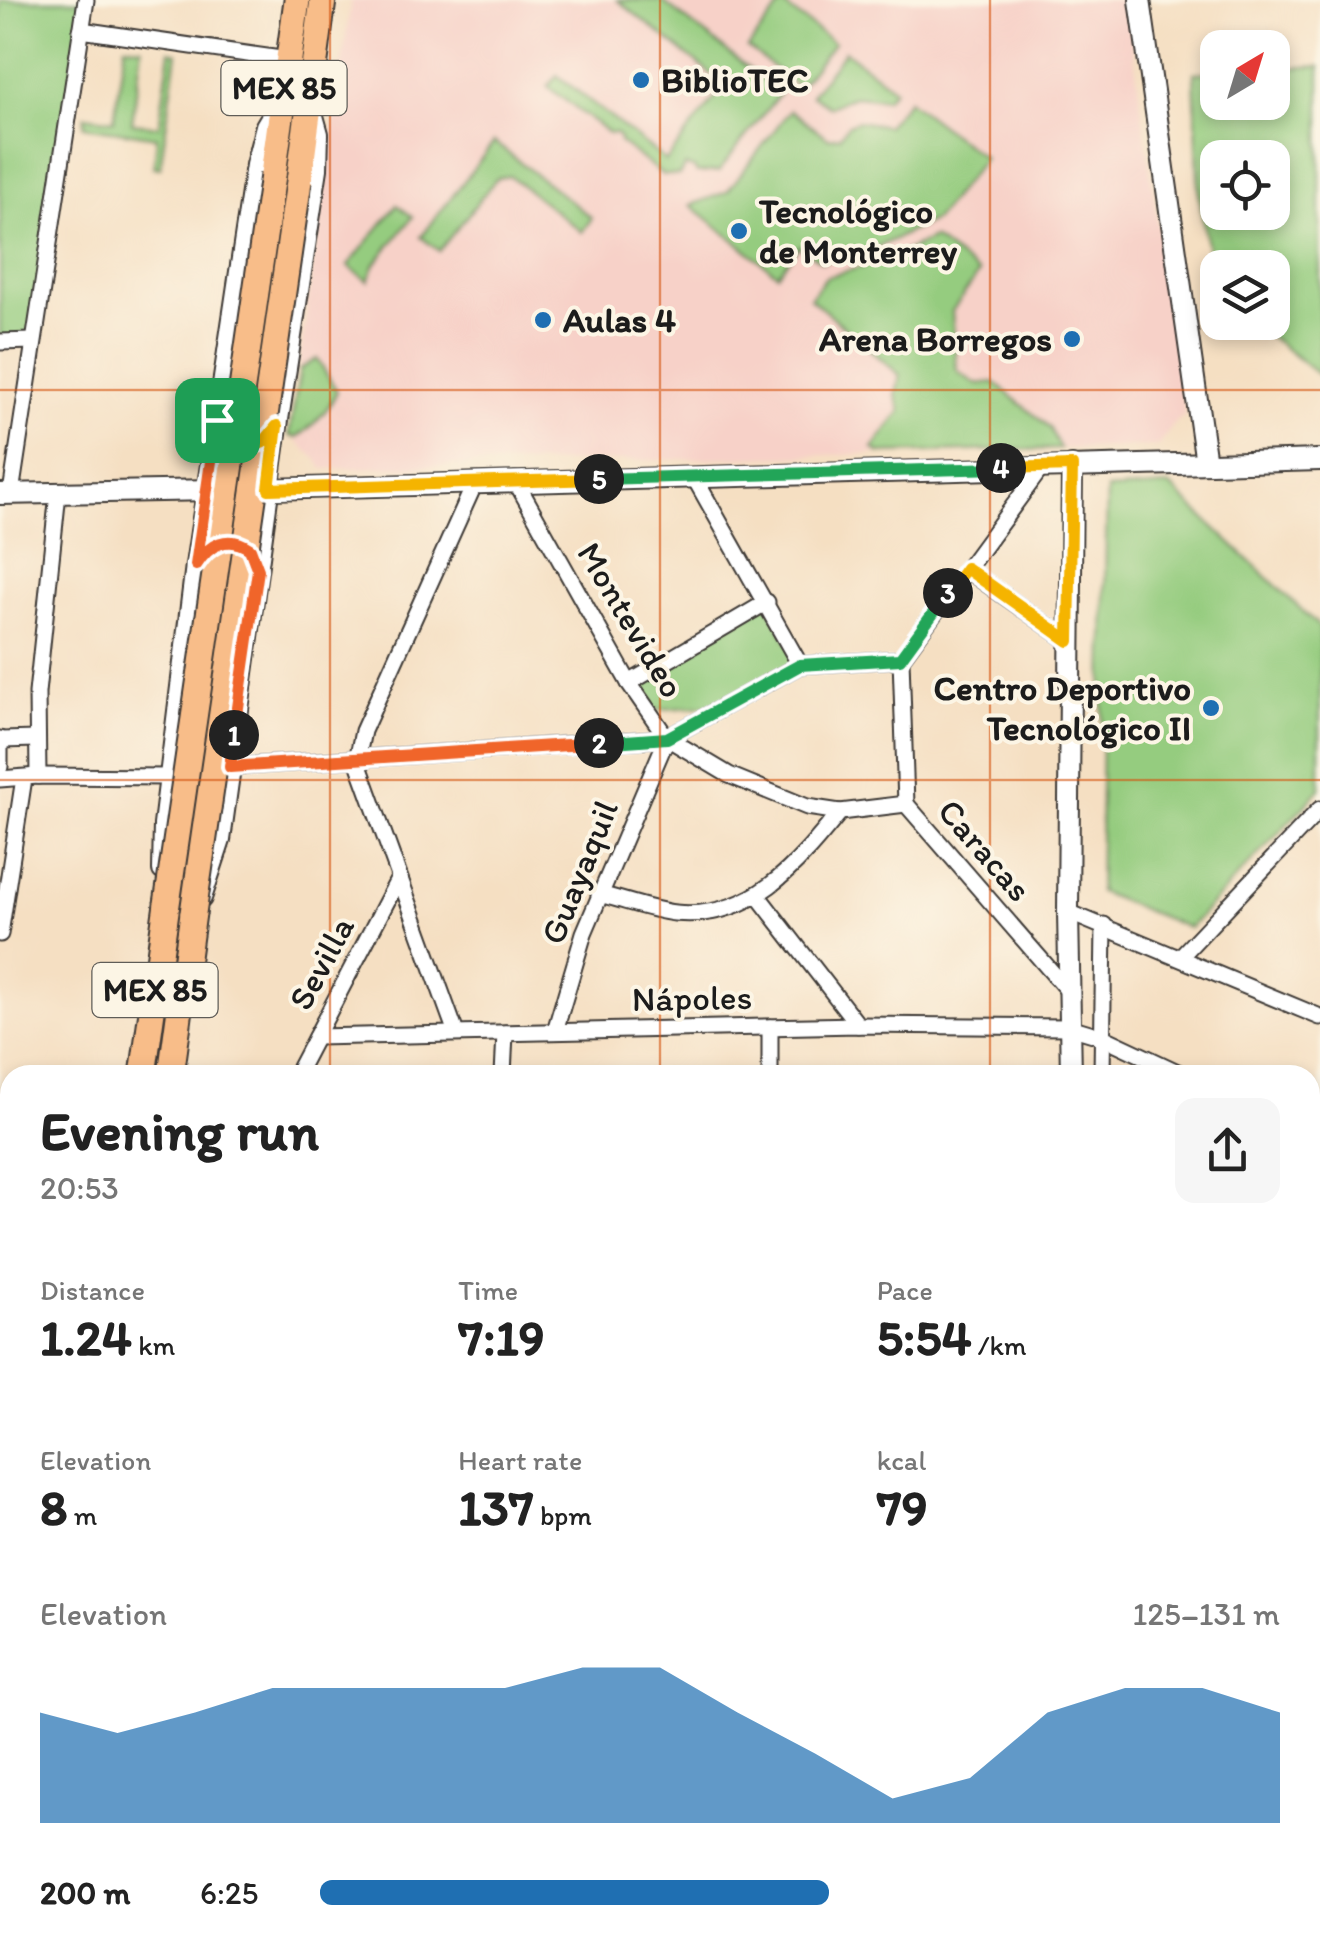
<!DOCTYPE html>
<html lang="en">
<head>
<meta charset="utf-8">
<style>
	:root { --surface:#fff; --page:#f6f6f6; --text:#222; --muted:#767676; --accent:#1f6fb2 }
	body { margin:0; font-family:Itim,sans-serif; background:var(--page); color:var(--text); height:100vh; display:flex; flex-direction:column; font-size:38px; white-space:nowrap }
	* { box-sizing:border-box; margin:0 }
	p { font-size:32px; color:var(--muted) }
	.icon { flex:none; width:55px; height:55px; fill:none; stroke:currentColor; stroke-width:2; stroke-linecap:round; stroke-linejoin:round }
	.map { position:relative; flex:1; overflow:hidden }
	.drawer { position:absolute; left:0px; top:1065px; width:1320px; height:885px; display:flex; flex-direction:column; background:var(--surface); border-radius:30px 30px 0 0; box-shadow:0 5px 15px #0003 }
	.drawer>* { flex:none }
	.needle { width:65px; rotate:38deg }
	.buttons { position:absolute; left:1200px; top:30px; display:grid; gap:20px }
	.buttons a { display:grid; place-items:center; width:90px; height:90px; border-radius:20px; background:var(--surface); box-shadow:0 5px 15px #0003; font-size:50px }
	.pin { position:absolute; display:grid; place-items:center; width:85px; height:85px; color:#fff; margin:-42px; border-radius:20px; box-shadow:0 5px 15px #0006 }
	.km { position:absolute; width:50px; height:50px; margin:-25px; border-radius:50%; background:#222; color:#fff; font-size:28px; line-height:50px; text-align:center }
	.round { display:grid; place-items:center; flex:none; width:105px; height:105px; border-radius:20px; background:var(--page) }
	.head { display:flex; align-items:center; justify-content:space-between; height:170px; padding:0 40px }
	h1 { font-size:55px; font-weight:700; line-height:75px }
	.stats { display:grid; grid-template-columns:repeat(3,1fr); gap:15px; height:170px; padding:10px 40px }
	.stats div { display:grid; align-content:center }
	.stats b { font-size:50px; font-weight:700 }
	.stats small { font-size:28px; font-weight:400 }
	.stats p { font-size:28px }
	.chart { height:280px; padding:20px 40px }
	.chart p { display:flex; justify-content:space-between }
	.chart svg { width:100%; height:180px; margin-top:10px; fill:var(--accent); opacity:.7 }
	ul { padding:0 40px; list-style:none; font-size:32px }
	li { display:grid; grid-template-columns:160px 120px 1fr; align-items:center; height:75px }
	li i { height:25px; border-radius:12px; background:var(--accent) }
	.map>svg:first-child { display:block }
	.built { fill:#f7d1c8 }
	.green { fill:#95cc7f; stroke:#58744e; stroke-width:2.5; fill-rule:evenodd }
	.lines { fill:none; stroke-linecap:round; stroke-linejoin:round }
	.minor-casing { stroke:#3d3935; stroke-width:19 }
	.tertiary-casing { stroke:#3d3935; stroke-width:24 }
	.trunk-casing { stroke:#3d3935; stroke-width:29 }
	.minor { stroke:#fff; stroke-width:15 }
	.tertiary { stroke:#fff; stroke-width:20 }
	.trunk { stroke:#f8bd89; stroke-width:25 }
	.trunk-bridge-casing { stroke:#3d3935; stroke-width:29; stroke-linecap:butt }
	.trunk-bridge { stroke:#f8bd89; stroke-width:25 }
	.split-1-casing { stroke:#fff; stroke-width:20 }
	.split-2-casing { stroke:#fff; stroke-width:20 }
	.split-3-casing { stroke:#fff; stroke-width:20 }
	.split-4-casing { stroke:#fff; stroke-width:20 }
	.split-5-casing { stroke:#fff; stroke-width:20 }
	.split-6-casing { stroke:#fff; stroke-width:20 }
	.split-1 { stroke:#f0652b; stroke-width:12 }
	.split-2 { stroke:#f0652b; stroke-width:12 }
	.split-3 { stroke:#22a559; stroke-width:12 }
	.split-4 { stroke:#f5b400; stroke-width:12 }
	.split-5 { stroke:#22a559; stroke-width:12 }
	.split-6 { stroke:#f5b400; stroke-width:12 }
	.grid { fill:none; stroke:#d4530e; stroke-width:2.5; stroke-opacity:0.55 }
	.poi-dot { fill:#1f6fb2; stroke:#fcf5e5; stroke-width:4 }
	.labels { text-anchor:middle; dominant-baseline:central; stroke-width:8; stroke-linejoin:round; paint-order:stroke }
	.shield { fill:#fcf5e5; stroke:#5f5d58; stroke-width:2.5 }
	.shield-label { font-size:32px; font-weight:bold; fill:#1c1c1c }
	.poi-label { font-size:35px; font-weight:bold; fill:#1c1c1c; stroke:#fcf5e5; text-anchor:start }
	.street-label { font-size:35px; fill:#1c1c1c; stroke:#fcf5e5 }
</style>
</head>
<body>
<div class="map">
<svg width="1320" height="1950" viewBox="0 0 1320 1950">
	<rect width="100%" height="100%" fill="#fcf5e5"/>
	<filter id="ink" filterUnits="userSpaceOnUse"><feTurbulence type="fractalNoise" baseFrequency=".01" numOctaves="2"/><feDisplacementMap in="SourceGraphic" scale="20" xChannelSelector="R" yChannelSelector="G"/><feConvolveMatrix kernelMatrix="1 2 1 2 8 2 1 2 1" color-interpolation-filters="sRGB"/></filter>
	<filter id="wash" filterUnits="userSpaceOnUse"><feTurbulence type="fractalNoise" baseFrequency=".0048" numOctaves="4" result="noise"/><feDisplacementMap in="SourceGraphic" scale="40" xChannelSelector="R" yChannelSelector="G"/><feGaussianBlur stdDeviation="2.25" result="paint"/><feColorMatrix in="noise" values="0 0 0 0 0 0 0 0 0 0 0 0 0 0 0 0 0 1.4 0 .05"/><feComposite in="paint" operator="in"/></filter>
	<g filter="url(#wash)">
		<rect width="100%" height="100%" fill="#f5dfc2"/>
		<g class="built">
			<path d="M351 0H1126L1185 415 1173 425 1159 446 323 469 316 458 289 435Z"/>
			<path d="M0 1276 10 1279V1562L0 1567Z"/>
		</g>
		<g class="green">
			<path d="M0 0H86L31 341 0 342Z"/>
			<path d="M617 0H661L780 93 719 171 697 173 694 168 685 166 679 175H663L619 142 620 138 615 133 609 134 548 87 557 75 666 161 725 85Z"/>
			<path d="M782 4 834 43 799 87 748 48Z"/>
			<path d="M125 45 142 47 132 123 159 126 170 51 177 53 160 168 154 167 157 137 84 126 85 116 114 120Z"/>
			<path d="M845 51 894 89 886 99 854 96 830 107 811 95Z"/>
			<path d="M1320 66V376L1253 323 1222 329 1221 323 1272 322V268H1218L1217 300 1199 198 1194 73 1217 72 1218 102H1272L1273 69ZM1218 158H1272V212H1218Z"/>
			<path d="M908 100 984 158 935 220 880 246 822 262 799 246 777 274 690 205 727 192 790 110 828 138 840 136 848 125 858 121 886 126Z"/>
			<path d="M494 142 592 218 582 232 510 176 497 178 439 251 421 237Z"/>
			<path d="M397 205 413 217 375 264 368 281 348 266Z"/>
			<path d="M933 238 979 273 952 311 957 371 976 384 994 382 1049 427 1060 449 880 453 873 448 901 411 896 395 900 375 810 298 826 277 886 260Z"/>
			<path d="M317 359 337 391C330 409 310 429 296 438L289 435 300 369Z"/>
			<path d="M1170 486 1320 627V789L1189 928 1099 892 1107 490Z"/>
			<path d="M767 602 800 665 727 705 648 710 629 683Z"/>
			<path d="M751 1940H998V1950H734Z"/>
		</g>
	</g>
	<g filter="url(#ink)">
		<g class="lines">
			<defs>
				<g id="minor">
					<path d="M81 30 288 60"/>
					<path d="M0 342 33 341"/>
					<path d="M694 477 800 665"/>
					<path d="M515 480 629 683 667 738 729 775 807 807 840 812 906 804"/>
					<path d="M11 493 86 0"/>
					<path d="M966 569 1069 641"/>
					<path d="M901 659 1042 467"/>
					<path d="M901 659 906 804"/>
					<path d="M629 683 767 602"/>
					<path d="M0 739V767"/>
					<path d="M2 740 36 739"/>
					<path d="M230 767 667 738 800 665 901 659"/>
					<path d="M38 776 37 693 58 493"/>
					<path d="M0 779 38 776 169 777"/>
					<path d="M906 804 1070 993"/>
					<path d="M599 894C624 900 650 910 675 913 751 921 797 865 840 812"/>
					<path d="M758 896 858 1025"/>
					<path d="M1068 912 1320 1017"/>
					<path d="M0 934 24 778"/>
					<path d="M1181 956 1320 809"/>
					<path d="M555 1031 584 933 667 738"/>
					<path d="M456 1033 357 760 363 731 475 483"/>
					<path d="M316 1037 858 1025 1070 1027 1103 1037 1184 1075"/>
					<path d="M296 1075 399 878"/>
					<path d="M503 1075 505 1033"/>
					<path d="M770 1075V1027"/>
					<path d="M1102 1075 1104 925"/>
					<path d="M0 1129 10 1123"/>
					<path d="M1310 1131 1320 1113"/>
					<path d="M1310 1247 1320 1253"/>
					<path d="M0 1261 10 1264"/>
					<path d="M1310 1393 1320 1400"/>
					<path d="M1310 1539 1320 1544"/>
					<path d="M1310 1664 1320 1669"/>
					<path d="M1310 1781 1320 1785"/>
					<path d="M1099 1950 1105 1940"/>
					<path d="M1205 1950 1211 1940"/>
					<path d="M1306 1950 1317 1934"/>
				</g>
				<g id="tertiary">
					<path d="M1140 0 1206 463"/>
					<path d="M0 494 269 489 1320 460"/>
					<path d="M163 870 164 825 196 565 256 165 266 126 281 101"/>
					<path d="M201 898 220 840 277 426 317 169 318 134 311 109"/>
					<path d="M1071 1075 1068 912 1072 466"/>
					<path d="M995 1950V1940"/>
				</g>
				<g id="trunk">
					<path d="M273 175 297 0"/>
					<path d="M299 181 323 0"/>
					<path d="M143 1075 167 904"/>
					<path d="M171 1075 193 913"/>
					<path d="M0 1942 10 1933"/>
					<path d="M48 1950 50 1940"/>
				</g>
			</defs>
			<use href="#minor" class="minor-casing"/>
			<use href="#tertiary" class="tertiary-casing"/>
			<use href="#trunk" class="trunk-casing"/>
			<use href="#minor" class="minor"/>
			<use href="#tertiary" class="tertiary"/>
			<use href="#trunk" class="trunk"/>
			<defs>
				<g id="trunk-bridge">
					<path d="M167 904 273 175"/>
					<path d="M193 913 299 181"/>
				</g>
			</defs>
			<use href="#trunk-bridge" class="trunk-bridge-casing"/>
			<use href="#trunk-bridge" class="trunk-bridge"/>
		</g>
	</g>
	<g class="lines" filter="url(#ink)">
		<defs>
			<path id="split-1" d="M217 420 196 565C209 544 228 534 250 549L258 570 234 735"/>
			<path id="split-2" d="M234 735 230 767 599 743"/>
			<path id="split-3" d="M599 743 667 738 800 665 900 659 948 593"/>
			<path id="split-4" d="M948 593 966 568 1069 641 1072 466 1001 468"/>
			<path id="split-5" d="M599 479 1001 468"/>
			<path id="split-6" d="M217 420C226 441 242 451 264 442L277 426 269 489 599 479"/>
		</defs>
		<use href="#split-1" class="split-1-casing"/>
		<use href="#split-2" class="split-2-casing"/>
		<use href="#split-3" class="split-3-casing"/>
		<use href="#split-4" class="split-4-casing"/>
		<use href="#split-5" class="split-5-casing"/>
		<use href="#split-6" class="split-6-casing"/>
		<use href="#split-1" class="split-1"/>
		<use href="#split-2" class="split-2"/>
		<use href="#split-3" class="split-3"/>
		<use href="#split-4" class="split-4"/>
		<use href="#split-5" class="split-5"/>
		<use href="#split-6" class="split-6"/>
	</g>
	<path class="grid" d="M330 0V1075M660 0V1075M990 0V1075M0 390H1320M0 780H1320M0 1170H10M1310 1170H1320M0 1560H10M1310 1560H1320M330 1940V1950M660 1940V1950M990 1940V1950"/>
	<g class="poi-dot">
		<circle cx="641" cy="80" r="10"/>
		<circle cx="739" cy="231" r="10"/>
		<circle cx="543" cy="320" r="10"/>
		<circle cx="1072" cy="339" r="10"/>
		<circle cx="1211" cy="708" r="10"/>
	</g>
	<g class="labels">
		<g class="shield">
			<rect x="221.5" y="61" width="125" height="54" rx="8"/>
			<rect x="92.5" y="963" width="125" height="54" rx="8"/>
		</g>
		<g class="shield-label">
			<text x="284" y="88">MEX 85</text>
			<text x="155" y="990">MEX 85</text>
		</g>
		<g class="poi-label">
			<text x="661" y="80">BiblioTEC</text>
			<text x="759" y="211">Tecnológico<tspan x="759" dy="40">de Monterrey</tspan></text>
			<text x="563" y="320">Aulas 4</text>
			<text x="1052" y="339" text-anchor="end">Arena Borregos</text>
			<text x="1191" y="688" text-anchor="end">Centro Deportivo<tspan x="1191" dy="40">Tecnológico II</tspan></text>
		</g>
		<g class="street-label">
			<text transform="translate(631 620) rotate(59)">Montevideo</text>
			<text transform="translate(985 850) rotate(49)">Caracas</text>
			<text transform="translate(579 872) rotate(-68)">Guayaquil</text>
			<text transform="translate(321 963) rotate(-62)">Sevilla</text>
			<text transform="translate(692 998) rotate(-1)">Nápoles</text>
		</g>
	</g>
</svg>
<div class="buttons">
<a><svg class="needle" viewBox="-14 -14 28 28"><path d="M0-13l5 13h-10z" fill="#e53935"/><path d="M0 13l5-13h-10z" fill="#767676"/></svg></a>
<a><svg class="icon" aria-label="locate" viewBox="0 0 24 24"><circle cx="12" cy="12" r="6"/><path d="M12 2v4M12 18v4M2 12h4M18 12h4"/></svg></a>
<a><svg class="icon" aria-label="layers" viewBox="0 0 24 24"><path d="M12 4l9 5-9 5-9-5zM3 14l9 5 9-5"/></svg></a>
</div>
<div class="pin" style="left:217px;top:420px;background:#1e9e55"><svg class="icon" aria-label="arrive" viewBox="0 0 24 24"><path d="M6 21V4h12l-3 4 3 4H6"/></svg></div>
<b class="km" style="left:234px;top:735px">1</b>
<b class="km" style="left:599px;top:743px">2</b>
<b class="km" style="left:948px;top:593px">3</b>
<b class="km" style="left:1001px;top:468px">4</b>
<b class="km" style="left:599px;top:479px">5</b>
<section class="drawer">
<div class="head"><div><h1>Evening run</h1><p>20:53</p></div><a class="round"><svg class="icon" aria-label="share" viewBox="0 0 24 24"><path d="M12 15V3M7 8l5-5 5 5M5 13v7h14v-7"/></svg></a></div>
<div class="stats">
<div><p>Distance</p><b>1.24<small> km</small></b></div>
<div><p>Time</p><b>7:19</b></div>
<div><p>Pace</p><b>5:54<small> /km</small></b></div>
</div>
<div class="stats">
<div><p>Elevation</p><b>8<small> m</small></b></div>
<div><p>Heart rate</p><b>137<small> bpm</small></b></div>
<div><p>kcal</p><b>79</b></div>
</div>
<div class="chart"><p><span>Elevation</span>125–131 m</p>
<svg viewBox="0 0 160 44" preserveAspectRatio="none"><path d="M0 44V17L10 22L20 17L30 11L40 11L50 11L60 11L70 6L80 6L90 17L100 27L110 38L120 33L130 17L140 11L150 11L160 17V44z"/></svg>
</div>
<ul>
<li><b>200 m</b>6:25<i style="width:53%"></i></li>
</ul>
</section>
</div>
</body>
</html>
